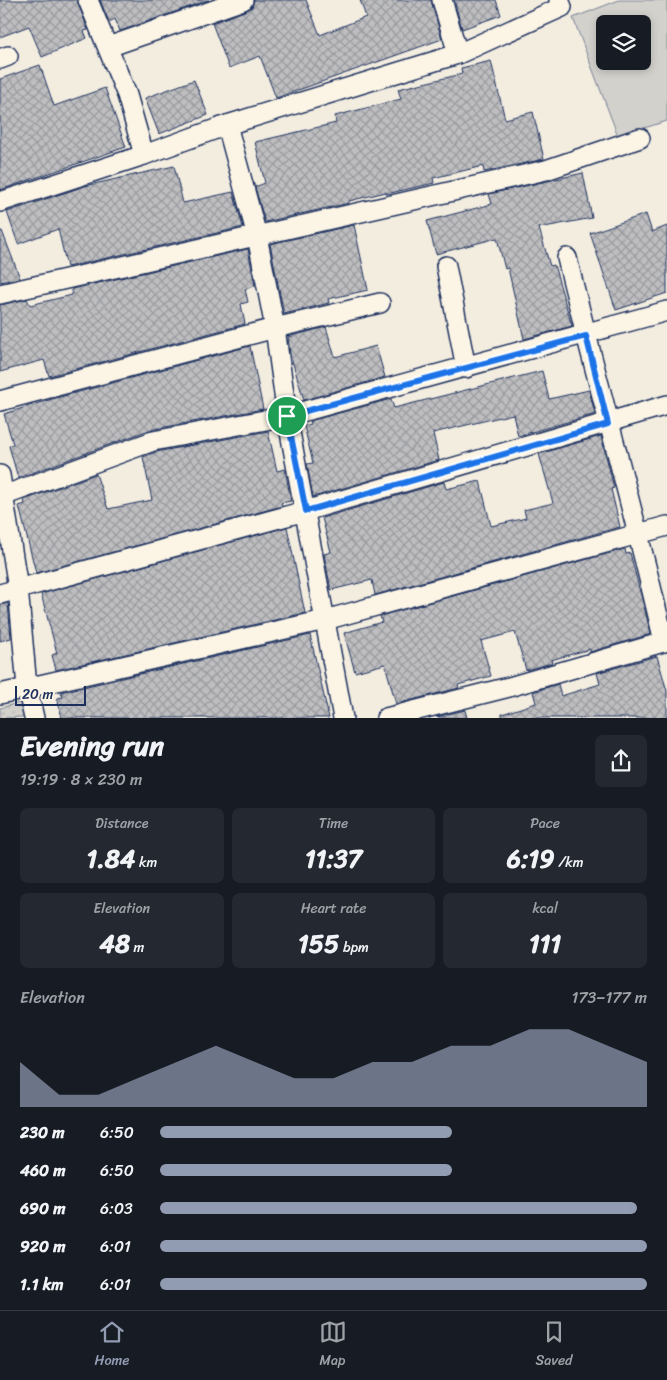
<!DOCTYPE html>
<html lang="en">
<head>
<meta charset="utf-8">
<style>
	:root { --surface:#171b24; --page:#242831; --text:#f1f3f6; --muted:#9ea1a6; --line:#363941; --accent:#919bb2 }
	body { margin:0; font-family:Sriracha,sans-serif; background:var(--page); color:var(--text); height:100vh; display:flex; flex-direction:column; font-size:19px; white-space:nowrap }
	* { box-sizing:border-box; margin:0 }
	p { font-size:16px; color:var(--muted) }
	.icon { flex:none; width:28px; height:28px; fill:none; stroke:currentColor; stroke-width:2; stroke-linecap:round; stroke-linejoin:round }
	.map { position:relative; height:718px; overflow:hidden }
	.side { display:flex; flex-direction:column; background:var(--surface); flex:1 }
	.side>* { flex:none }
	.fabs { position:absolute; left:596px; top:15px; display:grid; gap:10px }
	.fabs a { display:grid; place-items:center; width:55px; height:55px; border-radius:8px; background:var(--surface); box-shadow:0 2px 8px #0003; font-size:25px }
	.scale { position:absolute; left:15px; bottom:12px; width:71px; box-sizing:border-box; padding-left:5px; border:2px solid #1b2f5e; border-top:0; font-size:14px; line-height:18px; white-space:nowrap; color:#1b2f5e; -webkit-text-stroke:4px #fcf5e5; paint-order:stroke }
	.pin { position:absolute; display:grid; place-items:center; width:42px; height:42px; color:#fff; margin:-21px; border:2px solid #fff; border-radius:50%; box-shadow:0 1px 5px #0007 }
	.round { display:grid; place-items:center; flex:none; width:52px; height:52px; border-radius:8px; background:var(--page) }
	.head { display:flex; align-items:center; justify-content:space-between; height:85px; padding:0 20px }
	h1 { font-size:28px; font-weight:700; line-height:38px }
	.figures { display:grid; grid-template-columns:repeat(3,1fr); gap:8px; height:85px; padding:5px 20px }
	.figures div { display:grid; align-content:center; border-radius:8px; background:var(--page); text-align:center }
	.figures b { font-size:25px; font-weight:700 }
	.figures small { font-size:14px; font-weight:400 }
	.figures p { font-size:14px }
	.chart { height:140px; padding:10px 20px }
	.chart p { display:flex; justify-content:space-between }
	.chart svg { width:100%; height:90px; margin-top:5px; fill:var(--accent); opacity:.7 }
	ul { padding:0 20px; list-style:none; font-size:16px }
	li { display:grid; grid-template-columns:80px 60px 1fr; align-items:center; height:38px }
	li i { height:12px; border-radius:6px; background:var(--accent) }
	.dock { display:flex; justify-content:space-around; align-items:center; height:70px; border-top:1px solid var(--line); background:var(--surface); font-size:14px; color:var(--muted) }
	.dock a { display:grid; justify-items:center; gap:2px }
	.dock .on { color:var(--accent) }
	.map>svg:first-child { display:block }
	.grass { fill:url(#grass-dots); stroke:#778095 }
	.green { fill:#d3d1cc; stroke:#778095; fill-rule:evenodd }
	.building { fill:url(#building-cross-hatch); stroke:#1b2f5e }
	.lines { fill:none; stroke-linecap:round; stroke-linejoin:round }
	.street-casing { stroke:#1b2f5e; stroke-width:22 }
	.street { stroke:#fcf5e5; stroke-width:19 }
	.route-casing { stroke:#fff; stroke-width:10 }
	.route { stroke:#1a73e8; stroke-width:6 }
</style>
</head>
<body>
<div class="map">
<svg width="667" height="718" viewBox="0 0 667 718">
	<defs>
		<pattern id="grass-dots" width="8" height="8" patternUnits="userSpaceOnUse" patternTransform="scale(1.25)"><rect width="8" height="8" fill="#d3d1cc"/><path d="M2 2h.1M6 6h.1" fill="none" stroke="#b5b4b2" stroke-width="1.8" stroke-linecap="round"/></pattern>
		<pattern id="building-cross-hatch" width="8" height="8" patternUnits="userSpaceOnUse" patternTransform="scale(1.25)"><rect width="8" height="8" fill="#bebec0"/><path d="M0 0l8 8M0 8l8-8" fill="none" stroke="#9a9b9f"/></pattern>
	</defs>
	<rect width="100%" height="100%" fill="#f3ede0"/>
	<filter id="ink" filterUnits="userSpaceOnUse"><feTurbulence type="fractalNoise" baseFrequency=".02" numOctaves="2"/><feDisplacementMap in="SourceGraphic" scale="10" xChannelSelector="R" yChannelSelector="G"/><feConvolveMatrix kernelMatrix="1 2 1 2 8 2 1 2 1" color-interpolation-filters="sRGB"/></filter>
	<g filter="url(#ink)">
		<path class="grass" d="M22 702 25 717 0 718V708Z"/>
		<path class="green" d="M619 0H667V121L618 136 573 18ZM605 24H642V61H605Z"/>
		<g class="building">
			<path d="M0 0H77L88 30 84 31 87 38 42 57 29 26 0 37Z"/>
			<path d="M100 0H209L120 31 115 19 109 22Z"/>
			<path d="M254 0H306L320 35 366 17 360 0H431L442 39 276 98 260 56 229 68 212 23 247 10 252 7Z"/>
			<path d="M454 0H496L501 15 462 29Z"/>
			<path d="M491 61 505 119 533 112 544 159 484 172 483 166 433 178 434 183 386 194V192L349 201V203L265 222 255 187 265 183 255 142 336 123 335 116 401 99 398 89 462 74 461 68Z"/>
			<path d="M40 65 54 106 105 88 126 147 0 190V79Z"/>
			<path d="M194 80 208 115 159 134 145 98Z"/>
			<path d="M174 166 183 203 233 192 243 227 67 267 58 229 18 244 7 212 85 186Z"/>
			<path d="M583 173 592 218 539 228 550 266 554 265 572 326 524 339 508 268 505 269 497 238 436 254 427 221 492 204 489 194Z"/>
			<path d="M646 214 652 232 667 226V293L616 310 590 233Z"/>
			<path d="M354 225 368 290 328 299 329 303 284 314 270 244Z"/>
			<path d="M0 231H2L20 278 0 282Z"/>
			<path d="M248 249 255 286 245 289 248 302 241 304 245 324 49 376 44 360 0 372V305L27 299 30 305 72 295V289Z"/>
			<path d="M326 327 335 357 376 346 385 377 304 400 290 354 288 337Z"/>
			<path d="M250 346 263 409 149 430 18 478 9 446 13 444 4 414 45 401Z"/>
			<path d="M542 371 549 399 589 390 595 414 518 436 513 414 433 433 439 460 313 497 307 464 313 463 304 426 311 424 310 421 391 399 394 408Z"/>
			<path d="M268 431 277 471 285 469 291 501 281 503 282 506 36 573 19 506 25 504 24 500 96 474 108 509 152 500 143 457 156 452Z"/>
			<path d="M601 436 614 488 611 489 620 527 375 595 372 580 331 590 324 554 331 552 322 518 444 482 446 489 480 481 491 526 526 518 524 510 553 503 539 454Z"/>
			<path d="M287 527 305 613 56 670 52 655 57 653 41 594Z"/>
			<path d="M625 549 626 554 630 553 651 634 590 652V649L551 660 552 663 526 670 515 632 481 641 491 676 458 685 459 688 396 704 385 664 355 672 344 633 382 622 380 616Z"/>
			<path d="M8 603 11 638 0 641V605Z"/>
			<path d="M310 635 329 718H62L57 698 63 697 61 692Z"/>
			<path d="M657 656 667 691V718H502V714L536 703 533 692 558 684 561 696 600 684 597 673Z"/>
			<path d="M465 710 467 718 436 717Z"/>
		</g>
		<g class="lines">
			<defs>
				<g id="street">
					<path d="M88 0 127 95 144 155"/>
					<path d="M442 0 458 54"/>
					<path d="M108 47 243 0"/>
					<path d="M0 59 8 56"/>
					<path d="M227 125 257 236 275 328 287 416 343 718"/>
					<path d="M0 202 144 155 227 125 458 54 562 7 559 0"/>
					<path d="M567 258C598 387 635 513 664 642"/>
					<path d="M446 266 466 368"/>
					<path d="M0 294 546 170 640 138"/>
					<path d="M0 401 275 328 380 303"/>
					<path d="M0 475 18 588 27 687 34 718"/>
					<path d="M0 497 153 441 287 416 667 311"/>
					<path d="M0 594 305 511 667 405"/>
					<path d="M0 694 325 620 667 526"/>
					<path d="M386 718 509 687 667 641"/>
				</g>
			</defs>
			<use href="#street" class="street-casing"/>
			<use href="#street" class="street"/>
		</g>
	</g>
	<g class="lines" filter="url(#ink)">
		<defs>
			<path id="route" d="M586 336 608 424 306 511 287 416Z"/>
		</defs>
		<use href="#route" class="route-casing"/>
		<use href="#route" class="route"/>
	</g>
</svg>
<div class="fabs">
<a><svg class="icon" aria-label="layers" viewBox="0 0 24 24"><path d="M12 4l9 5-9 5-9-5zM3 14l9 5 9-5"/></svg></a>
</div>
<div class="scale">20 m</div>
<div class="pin" style="left:287px;top:416px;background:#1e9e55"><svg class="icon" aria-label="arrive" viewBox="0 0 24 24"><path d="M6 21V4h12l-3 4 3 4H6"/></svg></div>
</div>
<section class="side">
<div class="head"><div><h1>Evening run</h1><p>19:19 · 8 × 230 m</p></div><a class="round"><svg class="icon" aria-label="share" viewBox="0 0 24 24"><path d="M12 15V3M7 8l5-5 5 5M5 13v7h14v-7"/></svg></a></div>
<div class="figures">
<div><p>Distance</p><b>1.84<small> km</small></b></div>
<div><p>Time</p><b>11:37</b></div>
<div><p>Pace</p><b>6:19<small> /km</small></b></div>
</div>
<div class="figures">
<div><p>Elevation</p><b>48<small> m</small></b></div>
<div><p>Heart rate</p><b>155<small> bpm</small></b></div>
<div><p>kcal</p><b>111</b></div>
</div>
<div class="chart"><p><span>Elevation</span>173–177 m</p>
<svg viewBox="0 0 160 44" preserveAspectRatio="none"><path d="M0 44V22L10 38L20 38L30 30L40 22L50 14L60 22L70 30L80 30L90 22L100 22L110 14L120 14L130 6L140 6L150 14L160 22V44z"/></svg>
</div>
<ul>
<li><b>230 m</b>6:50<i style="width:60%"></i></li>
<li><b>460 m</b>6:50<i style="width:60%"></i></li>
<li><b>690 m</b>6:03<i style="width:98%"></i></li>
<li><b>920 m</b>6:01<i style="width:100%"></i></li>
<li><b>1.1 km</b>6:01<i style="width:100%"></i></li>
</ul>
</section>
<nav class="dock">
<a class="on"><svg class="icon" aria-label="home" viewBox="0 0 24 24"><path d="M3 11l9-7 9 7M6 9v11h12V9"/></svg>Home</a>
<a><svg class="icon" aria-label="map" viewBox="0 0 24 24"><path d="M3 6l6-2 6 2 6-2v14l-6 2-6-2-6 2zM9 4v14M15 6v14"/></svg>Map</a>
<a><svg class="icon" aria-label="saved" viewBox="0 0 24 24"><path d="M7 4h10v16l-5-4-5 4z"/></svg>Saved</a>
</nav>
</body>
</html>
